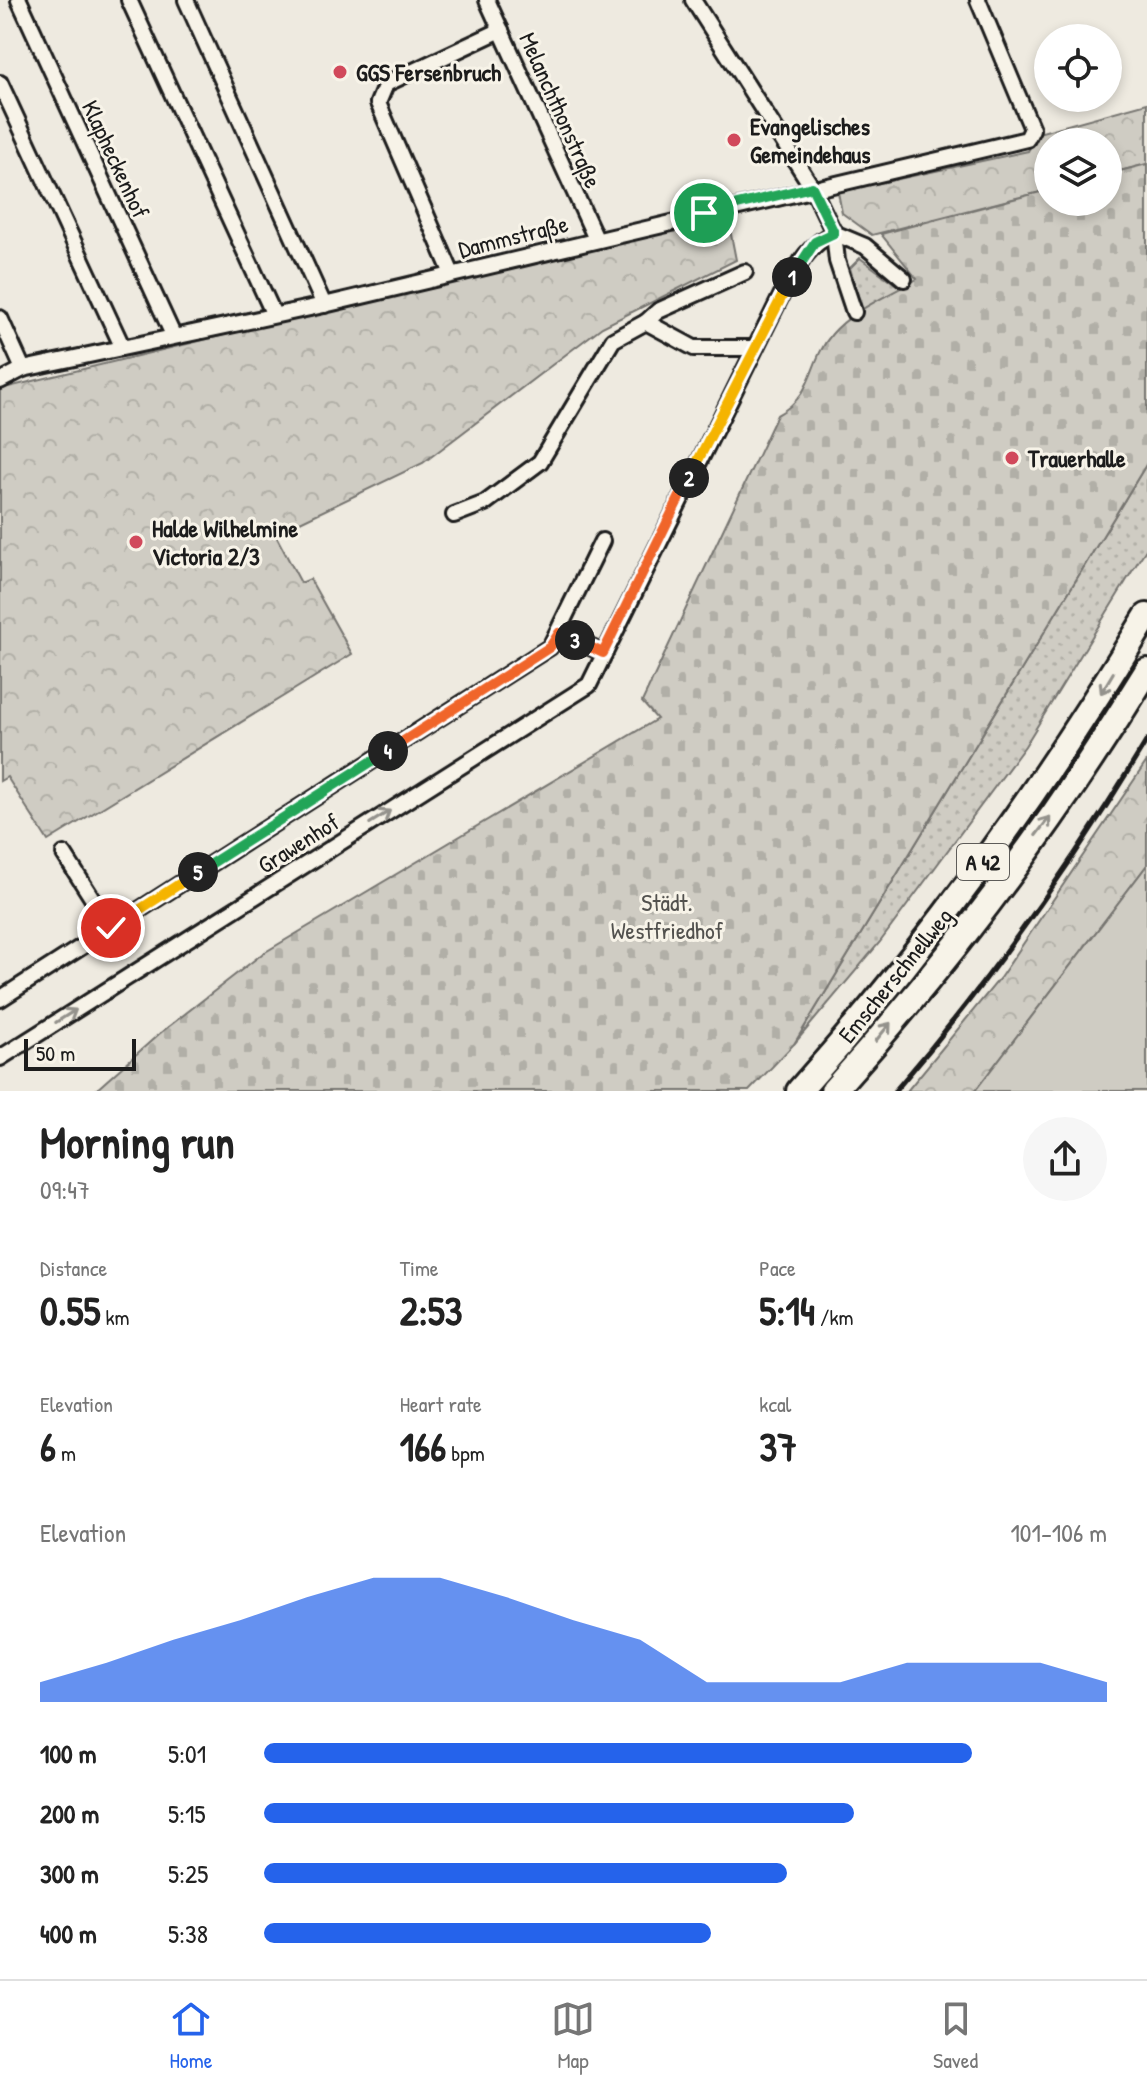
<!DOCTYPE html>
<html lang="en">
<head>
<meta charset="utf-8">
<style>
	:root { --surface:#fff; --page:#f6f6f6; --text:#222; --muted:#767676; --line:#e0e0e0; --accent:#2563eb }
	body { margin:0; font-family:"Patrick Hand",sans-serif; background:var(--page); color:var(--text); height:100vh; display:flex; flex-direction:column; font-size:30px; white-space:nowrap }
	* { box-sizing:border-box; margin:0 }
	p { font-size:26px; color:var(--muted) }
	.icon { flex:none; width:44px; height:44px; fill:none; stroke:currentColor; stroke-width:2; stroke-linecap:round; stroke-linejoin:round }
	.map { position:relative; height:1091px; overflow:hidden }
	.side { display:flex; flex-direction:column; background:var(--surface); flex:1 }
	.side>* { flex:none }
	.buttons { position:absolute; left:1034px; top:24px; display:grid; gap:16px }
	.buttons a { display:grid; place-items:center; width:88px; height:88px; border-radius:50%; background:var(--surface); box-shadow:0 4px 12px #0003; font-size:40px }
	.scale { position:absolute; left:24px; bottom:20px; width:112px; box-sizing:border-box; padding-left:8px; border:4px solid #1c1c1c; border-top:0; font-size:22px; line-height:28px; white-space:nowrap; color:#1c1c1c; -webkit-text-stroke:6px #f7f3e8; paint-order:stroke }
	.pin { position:absolute; display:grid; place-items:center; width:68px; height:68px; color:#fff; margin:-34px; border:4px solid #fff; border-radius:50%; box-shadow:0 2px 8px #0007 }
	.km { position:absolute; width:40px; height:40px; margin:-20px; border-radius:50%; background:#222; color:#fff; font-size:22px; line-height:40px; text-align:center }
	.round { display:grid; place-items:center; flex:none; width:84px; height:84px; border-radius:42px; background:var(--page) }
	.overview { display:flex; align-items:center; justify-content:space-between; height:136px; padding:0 40px }
	h1 { font-size:44px; font-weight:700; line-height:60px }
	.stats { display:grid; grid-template-columns:repeat(3,1fr); gap:12px; height:136px; padding:8px 40px }
	.stats div { display:grid; align-content:center }
	.stats b { font-size:40px; font-weight:700 }
	.stats small { font-size:22px; font-weight:400 }
	.stats p { font-size:22px }
	.chart { height:224px; padding:16px 40px }
	.chart p { display:flex; justify-content:space-between }
	.chart svg { width:100%; height:144px; margin-top:8px; fill:var(--accent); opacity:.7 }
	ul { padding:0 40px; list-style:none; font-size:26px }
	li { display:grid; grid-template-columns:128px 96px 1fr; align-items:center; height:60px }
	li i { height:20px; border-radius:10px; background:var(--accent) }
	.tabs { display:flex; justify-content:space-around; align-items:center; height:112px; border-top:2px solid var(--line); background:var(--surface); font-size:22px; color:var(--muted) }
	.tabs a { display:grid; justify-items:center; gap:4px }
	.tabs .selected { color:var(--accent) }
	.map>svg:first-child { display:block }
	.grass { fill:url(#grass-dots); stroke:#767470; stroke-width:2 }
	.forest { fill:url(#forest-crowns); stroke:#767470; stroke-width:2 }
	.cemetery { fill:url(#cemetery-stones); stroke:#767470; stroke-width:2 }
	.garden { fill:#cfccc3; stroke:#767470; stroke-width:2 }
	.lines { fill:none; stroke-linecap:round; stroke-linejoin:round }
	.minor-casing { stroke:#1c1c1c; stroke-width:20 }
	.motorway-casing { stroke:#1c1c1c; stroke-width:30 }
	.minor { stroke:#f7f3e8; stroke-width:14 }
	.motorway { stroke:#f7f3e8; stroke-width:24 }
	.rail { stroke:#1c1c1c; stroke-width:5 }
	.oneway { stroke:#94928c }
	.split-1-casing { stroke:#fff; stroke-width:16 }
	.split-2-casing { stroke:#fff; stroke-width:16 }
	.split-3-casing { stroke:#fff; stroke-width:16 }
	.split-4-casing { stroke:#fff; stroke-width:16 }
	.split-5-casing { stroke:#fff; stroke-width:16 }
	.split-6-casing { stroke:#fff; stroke-width:16 }
	.split-1 { stroke:#22a559; stroke-width:10 }
	.split-2 { stroke:#f5b400; stroke-width:10 }
	.split-3 { stroke:#f0652b; stroke-width:10 }
	.split-4 { stroke:#f0652b; stroke-width:10 }
	.split-5 { stroke:#22a559; stroke-width:10 }
	.split-6 { stroke:#f5b400; stroke-width:10 }
	.poi-dot { fill:#d1495b; stroke:#f7f3e8; stroke-width:3 }
	.labels { text-anchor:middle; dominant-baseline:central; stroke-width:6; stroke-linejoin:round; paint-order:stroke }
	.shield { fill:#f7f3e8; stroke:#5e5c59; stroke-width:2 }
	.shield-label { font-size:22px; font-weight:bold; fill:#1c1c1c }
	.poi-label { font-size:24px; font-weight:bold; fill:#1c1c1c; stroke:#f7f3e8; text-anchor:start }
	.street-label { font-size:24px; fill:#1c1c1c; stroke:#f7f3e8 }
	.park-label { font-size:24px; fill:#52514e; stroke:#f7f3e8 }
</style>
</head>
<body>
<div class="map">
<svg width="1147" height="1091" viewBox="0 0 1147 1091">
	<defs>
		<pattern id="grass-dots" width="8" height="8" patternUnits="userSpaceOnUse" patternTransform="scale(2)"><rect width="8" height="8" fill="#cfccc3"/><path d="M2 2h.1M6 6h.1" fill="none" stroke="#b1afa7" stroke-width="1.8" stroke-linecap="round"/></pattern>
		<pattern id="forest-crowns" width="20" height="18" patternUnits="userSpaceOnUse" patternTransform="scale(2)"><rect width="20" height="18" fill="#cfccc3"/><path d="M2 6a3 3 0 1 1 6 0M12 15a3 3 0 1 1 6 0" fill="none" stroke="#b1afa7"/></pattern>
		<pattern id="cemetery-stones" width="16" height="16" patternUnits="userSpaceOnUse" patternTransform="scale(2)"><rect width="16" height="16" fill="#cfccc3"/><path d="M2 7V4a2 2 0 0 1 4 0v3zM10 15v-3a2 2 0 0 1 4 0v3z" fill="#b1afa7"/></pattern>
	</defs>
	<rect width="100%" height="100%" fill="#eeeae0"/>
	<filter id="ink" filterUnits="userSpaceOnUse"><feTurbulence type="fractalNoise" baseFrequency=".0125" numOctaves="2"/><feDisplacementMap in="SourceGraphic" scale="16" xChannelSelector="R" yChannelSelector="G"/><feConvolveMatrix kernelMatrix="1 2 1 2 8 2 1 2 1" color-interpolation-filters="sRGB"/></filter>
	<g filter="url(#ink)">
		<g class="grass">
			<path d="M860 258 902 289 863 313 850 268Z"/>
			<path d="M1147 463V548L1139 560 1025 746 880 942 794 1044Z"/>
		</g>
		<g class="forest">
			<path d="M1147 103V164L1108 174V142H1048V190L872 235 842 213 838 192 1028 151 1038 133Z"/>
			<path d="M727 214 736 260 602 327 423 463 275 534 301 583 310 579 352 654 48 841 7 777 0 781V389Z"/>
			<path d="M1147 761V865L975 1091H907L1000 978Z"/>
		</g>
		<path class="cemetery" d="M1147 164V463L794 1044 749 1091H95L159 1034 262 954 657 719 642 702 777 415C816 394 807 363 832 334 852 310 890 295 917 279L881 234 1048 190V202H1108V174Z"/>
		<path class="garden" d="M1147 865V1091H975Z"/>
		<g class="lines">
			<defs>
				<g id="minor">
					<path d="M19 0 173 335"/>
					<path d="M129 0 274 315"/>
					<path d="M186 0 324 305"/>
					<path d="M487 0 596 239"/>
					<path d="M693 0 812 187 834 233 837 261 854 312"/>
					<path d="M0 83 122 346"/>
					<path d="M834 233 865 246 904 279"/>
					<path d="M452 274 378 103 386 84 501 30"/>
					<path d="M0 318 23 369"/>
					<path d="M646 322 658 311 745 272"/>
					<path d="M0 381 23 369 324 305 1027 139 1032 129 978 0"/>
					<path d="M454 515 485 503 540 462 613 340 646 322 694 348H754"/>
					<path d="M559 633 603 653"/>
					<path d="M64 854 111 928"/>
					<path d="M0 999 550 647 602 541"/>
					<path d="M0 1058 589 685 785 288C799 264 808 245 834 233"/>
				</g>
				<g id="motorway">
					<path d="M799 1091C930 945 1045 784 1147 616"/>
					<path d="M833 1091C949 962 1057 819 1147 671"/>
				</g>
			</defs>
			<use href="#minor" class="minor-casing"/>
			<use href="#motorway" class="motorway-casing"/>
			<use href="#minor" class="minor"/>
			<use href="#motorway" class="motorway"/>
			<path class="rail" d="M895 1091C989 982 1073 863 1147 740"/>
		</g>
		<defs><path id="oneway-shaft" d="M-6 0H5M1.5-3L5.5 0L1.5 3" fill="none" stroke-width="1.6" stroke-linecap="round" stroke-linejoin="round" transform="scale(2)"/></defs>
		<g class="oneway">
			<use href="#oneway-shaft" transform="translate(1107 683) rotate(121)"/>
			<use href="#oneway-shaft" transform="translate(380 817) rotate(-32)"/>
			<use href="#oneway-shaft" transform="translate(1043 826) rotate(-53)"/>
			<use href="#oneway-shaft" transform="translate(66 1016) rotate(-32)"/>
			<use href="#oneway-shaft" transform="translate(883 1032) rotate(-51)"/>
		</g>
	</g>
	<g class="lines" filter="url(#ink)">
		<defs>
			<path id="split-1" d="M704 213 812 187 834 233 815 242 792 277"/>
			<path id="split-2" d="M689 478 792 277"/>
			<path id="split-3" d="M575 640 603 653 689 478"/>
			<path id="split-4" d="M388 751 550 647 559 633 575 640"/>
			<path id="split-5" d="M198 872 388 751"/>
			<path id="split-6" d="M111 928 198 872"/>
		</defs>
		<use href="#split-1" class="split-1-casing"/>
		<use href="#split-2" class="split-2-casing"/>
		<use href="#split-3" class="split-3-casing"/>
		<use href="#split-4" class="split-4-casing"/>
		<use href="#split-5" class="split-5-casing"/>
		<use href="#split-6" class="split-6-casing"/>
		<use href="#split-1" class="split-1"/>
		<use href="#split-2" class="split-2"/>
		<use href="#split-3" class="split-3"/>
		<use href="#split-4" class="split-4"/>
		<use href="#split-5" class="split-5"/>
		<use href="#split-6" class="split-6"/>
	</g>
	<g class="poi-dot">
		<circle cx="340" cy="72" r="8"/>
		<circle cx="734" cy="140" r="8"/>
		<circle cx="1012" cy="458" r="8"/>
		<circle cx="136" cy="542" r="8"/>
	</g>
	<g class="labels">
		<rect class="shield" x="957" y="844" width="52" height="36" rx="6"/>
		<g class="shield-label">
			<text x="983" y="862">A 42</text>
		</g>
		<g class="poi-label">
			<text x="356" y="72">GGS Fersenbruch</text>
			<text x="750" y="126">Evangelisches<tspan x="750" dy="28">Gemeindehaus</tspan></text>
			<text x="1028" y="458">Trauerhalle</text>
			<text x="152" y="528">Halde Wilhelmine<tspan x="152" dy="28">Victoria 2/3</tspan></text>
		</g>
		<g class="street-label">
			<text transform="translate(561 110) rotate(66)">Melanchthonstraße</text>
			<text transform="translate(116 159) rotate(65)">Klapheckenhof</text>
			<text transform="translate(513 236) rotate(-14)">Dammstraße</text>
			<text transform="translate(298 843) rotate(-32)">Grawenhof</text>
			<text transform="translate(895 975) rotate(-51)">Emscherschnellweg</text>
		</g>
		<g class="park-label">
			<text x="667" y="902">Städt.<tspan x="667" dy="28">Westfriedhof</tspan></text>
		</g>
	</g>
</svg>
<div class="buttons">
<a><svg class="icon" aria-label="locate" viewBox="0 0 24 24"><circle cx="12" cy="12" r="6"/><path d="M12 2v4M12 18v4M2 12h4M18 12h4"/></svg></a>
<a><svg class="icon" aria-label="layers" viewBox="0 0 24 24"><path d="M12 4l9 5-9 5-9-5zM3 14l9 5 9-5"/></svg></a>
</div>
<div class="scale">50 m</div>
<div class="pin" style="left:704px;top:213px;background:#1e9e55"><svg class="icon" aria-label="arrive" viewBox="0 0 24 24"><path d="M6 21V4h12l-3 4 3 4H6"/></svg></div>
<div class="pin" style="left:111px;top:928px;background:#d93025"><svg class="icon" aria-label="check" viewBox="0 0 24 24"><path d="M5 12l5 5 9-10"/></svg></div>
<b class="km" style="left:792px;top:277px">1</b>
<b class="km" style="left:689px;top:478px">2</b>
<b class="km" style="left:575px;top:640px">3</b>
<b class="km" style="left:388px;top:751px">4</b>
<b class="km" style="left:198px;top:872px">5</b>
</div>
<section class="side">
<div class="overview"><div><h1>Morning run</h1><p>09:47</p></div><a class="round"><svg class="icon" aria-label="share" viewBox="0 0 24 24"><path d="M12 15V3M7 8l5-5 5 5M5 13v7h14v-7"/></svg></a></div>
<div class="stats">
<div><p>Distance</p><b>0.55<small> km</small></b></div>
<div><p>Time</p><b>2:53</b></div>
<div><p>Pace</p><b>5:14<small> /km</small></b></div>
</div>
<div class="stats">
<div><p>Elevation</p><b>6<small> m</small></b></div>
<div><p>Heart rate</p><b>166<small> bpm</small></b></div>
<div><p>kcal</p><b>37</b></div>
</div>
<div class="chart"><p><span>Elevation</span>101–106 m</p>
<svg viewBox="0 0 160 44" preserveAspectRatio="none"><path d="M0 44V38L10 32L20 25L30 19L40 12L50 6L60 6L70 12L80 19L90 25L100 38L110 38L120 38L130 32L140 32L150 32L160 38V44z"/></svg>
</div>
<ul>
<li><b>100 m</b>5:01<i style="width:84%"></i></li>
<li><b>200 m</b>5:15<i style="width:70%"></i></li>
<li><b>300 m</b>5:25<i style="width:62%"></i></li>
<li><b>400 m</b>5:38<i style="width:53%"></i></li>
</ul>
</section>
<nav class="tabs">
<a class="selected"><svg class="icon" aria-label="home" viewBox="0 0 24 24"><path d="M3 11l9-7 9 7M6 9v11h12V9"/></svg>Home</a>
<a><svg class="icon" aria-label="map" viewBox="0 0 24 24"><path d="M3 6l6-2 6 2 6-2v14l-6 2-6-2-6 2zM9 4v14M15 6v14"/></svg>Map</a>
<a><svg class="icon" aria-label="saved" viewBox="0 0 24 24"><path d="M7 4h10v16l-5-4-5 4z"/></svg>Saved</a>
</nav>
</body>
</html>
